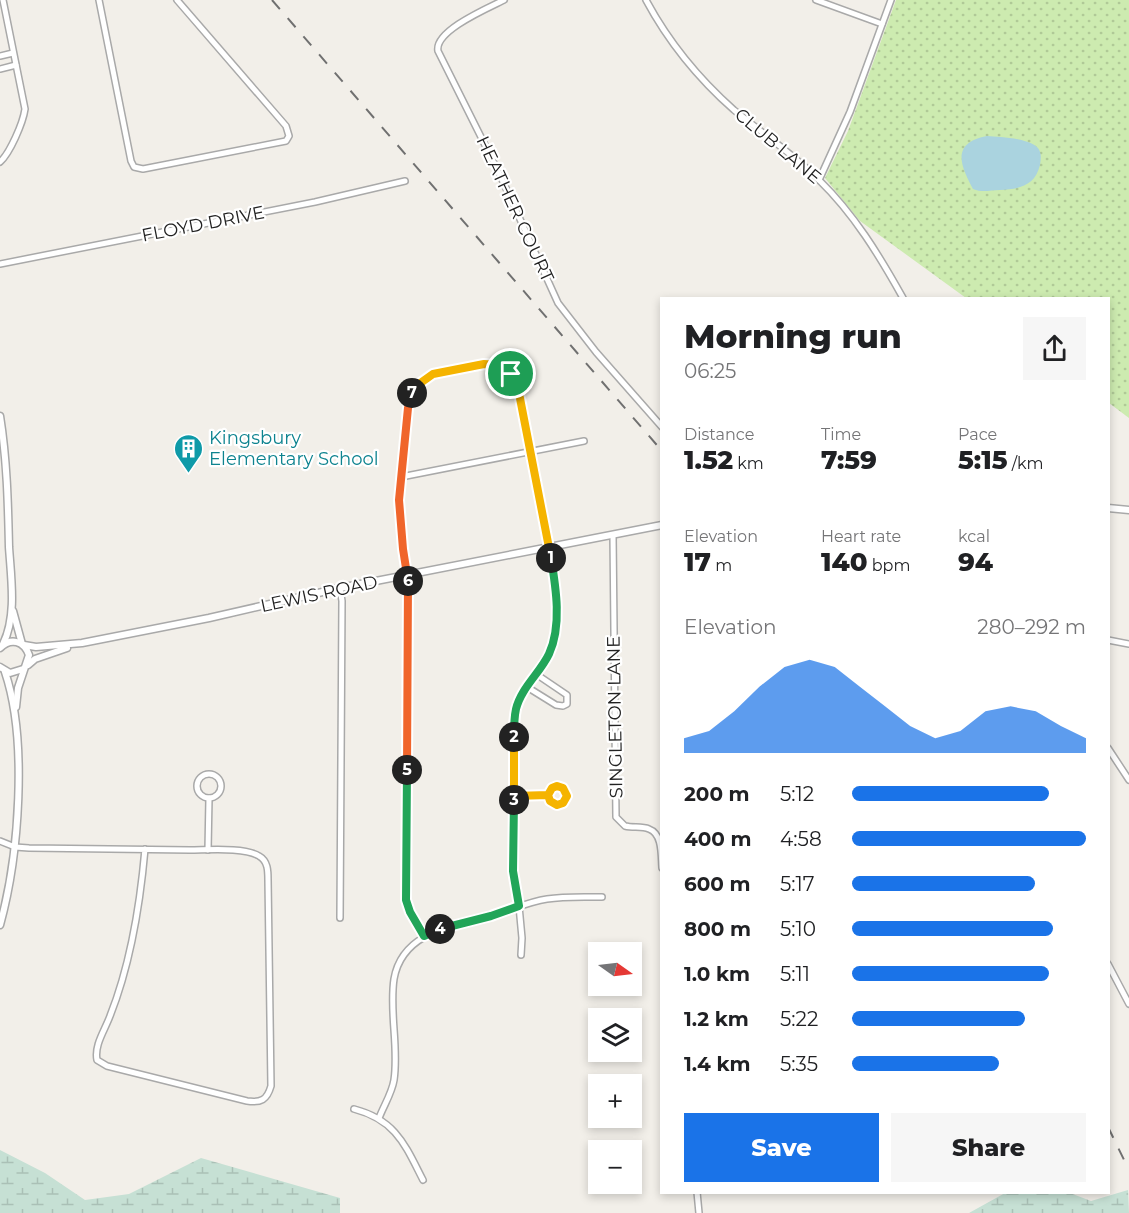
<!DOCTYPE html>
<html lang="en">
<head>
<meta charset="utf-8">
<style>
	:root { --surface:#fff; --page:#f6f6f6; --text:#202124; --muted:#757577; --accent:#1a73e8 }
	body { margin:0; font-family:Montserrat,sans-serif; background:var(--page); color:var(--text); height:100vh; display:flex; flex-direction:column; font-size:22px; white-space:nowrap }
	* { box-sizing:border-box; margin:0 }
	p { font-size:20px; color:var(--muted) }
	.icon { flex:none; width:33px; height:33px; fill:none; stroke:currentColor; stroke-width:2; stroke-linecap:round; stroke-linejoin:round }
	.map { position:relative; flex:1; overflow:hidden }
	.details { position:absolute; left:660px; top:297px; width:450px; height:897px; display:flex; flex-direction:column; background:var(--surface); border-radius:0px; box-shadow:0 3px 9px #0003 }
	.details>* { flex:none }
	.needle { width:39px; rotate:104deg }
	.fabs { position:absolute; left:588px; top:942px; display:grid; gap:12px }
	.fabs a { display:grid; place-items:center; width:54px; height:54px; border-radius:0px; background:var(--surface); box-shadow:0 3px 9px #0003; font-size:30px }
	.pin { position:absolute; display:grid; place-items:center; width:51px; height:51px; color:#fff; margin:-26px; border:3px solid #fff; border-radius:50%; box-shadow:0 2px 6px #0007 }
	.km { position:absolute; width:30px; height:30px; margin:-15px; border-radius:50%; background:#222; color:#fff; font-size:16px; line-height:30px; text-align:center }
	.round { display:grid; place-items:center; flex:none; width:63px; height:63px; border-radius:0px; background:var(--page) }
	.overview { display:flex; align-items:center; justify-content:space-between; height:102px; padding:0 24px }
	h1 { font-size:33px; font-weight:800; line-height:45px }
	.metrics { display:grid; grid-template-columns:repeat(3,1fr); gap:9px; height:102px; padding:6px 24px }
	.metrics div { display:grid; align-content:center }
	.metrics b { font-size:26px; font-weight:800 }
	.metrics small { font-size:16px; font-weight:400 }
	.metrics p { font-size:16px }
	.chart { height:168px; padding:12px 24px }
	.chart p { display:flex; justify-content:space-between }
	.chart svg { width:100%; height:108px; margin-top:6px; fill:var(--accent); opacity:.7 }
	.button { display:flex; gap:12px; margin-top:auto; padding:12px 24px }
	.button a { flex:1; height:69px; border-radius:0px; background:var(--accent); color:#fff; font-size:24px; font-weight:800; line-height:69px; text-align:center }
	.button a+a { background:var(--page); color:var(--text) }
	ul { padding:0 24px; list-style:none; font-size:20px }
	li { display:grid; grid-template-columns:96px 72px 1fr; align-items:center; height:45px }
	li i { height:15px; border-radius:8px; background:var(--accent) }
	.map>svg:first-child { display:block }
	.grass { fill:url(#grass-dots) }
	.wetland { fill:url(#wetland-marsh) }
	.water { fill:#aad3df }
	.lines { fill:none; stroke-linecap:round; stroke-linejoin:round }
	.minor-casing { stroke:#a9a9a9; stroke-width:8 }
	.tertiary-casing { stroke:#a9a9a9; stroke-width:9 }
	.minor { stroke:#fff; stroke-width:5 }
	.tertiary { stroke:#fff; stroke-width:6 }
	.rail { stroke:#707070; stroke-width:2; stroke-dasharray:12 12; stroke-linecap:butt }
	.split-1-casing { stroke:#fff; stroke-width:12 }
	.split-2-casing { stroke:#fff; stroke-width:12 }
	.split-3-casing { stroke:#fff; stroke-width:12 }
	.split-4-casing { stroke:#fff; stroke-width:12 }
	.split-5-casing { stroke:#fff; stroke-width:12 }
	.split-6-casing { stroke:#fff; stroke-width:12 }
	.split-7-casing { stroke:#fff; stroke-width:12 }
	.split-8-casing { stroke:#fff; stroke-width:12 }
	.split-1 { stroke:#f5b400; stroke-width:8 }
	.split-2 { stroke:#22a559; stroke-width:8 }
	.split-3 { stroke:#f5b400; stroke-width:8 }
	.split-4 { stroke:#22a559; stroke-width:8 }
	.split-5 { stroke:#22a559; stroke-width:8 }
	.split-6 { stroke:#f0652b; stroke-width:8 }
	.split-7 { stroke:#f0652b; stroke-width:8 }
	.split-8 { stroke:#f5b400; stroke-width:8 }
	.labels { text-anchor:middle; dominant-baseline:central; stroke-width:4.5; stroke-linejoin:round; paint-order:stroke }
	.street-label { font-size:18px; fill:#222; stroke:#fff }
	.culture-label { font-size:18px; fill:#0d838f; stroke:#fff; text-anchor:start }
</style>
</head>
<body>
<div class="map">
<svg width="1129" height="1213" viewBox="0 0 1129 1213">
	<defs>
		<pattern id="grass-dots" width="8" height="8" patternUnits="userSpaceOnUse" patternTransform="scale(1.5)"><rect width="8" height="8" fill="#cdebb0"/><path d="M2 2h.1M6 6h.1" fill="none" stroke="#b0c997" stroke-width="1.8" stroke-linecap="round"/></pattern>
		<pattern id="wetland-marsh" width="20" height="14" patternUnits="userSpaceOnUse" patternTransform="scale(1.5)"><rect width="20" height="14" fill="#c6e0d4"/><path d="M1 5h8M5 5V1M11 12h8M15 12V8" fill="none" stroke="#aac0b6"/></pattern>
	</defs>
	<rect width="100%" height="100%" fill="#f2efe9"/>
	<path class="grass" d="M896 0H1129V418L1109 403 1108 298H966L860 221 825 178 848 131Z"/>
	<g class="wetland">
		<path d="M0 1150 45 1173 85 1200 129 1194 201 1158 340 1198V1213H0Z"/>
		<path d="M1128 1190 1129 1213H969L1005 1193H1070L1091 1201Z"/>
	</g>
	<path class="water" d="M987 136C1000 137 1027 138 1037 147 1042 152 1041 159 1040 165 1035 186 1019 189 1000 190 990 190 983 193 973 189 960 165 951 143 987 136Z"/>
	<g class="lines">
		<defs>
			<g id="minor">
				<path d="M99 0 131 161 134 167 143 169 286 141 289 136 286 126 177 0"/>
				<path d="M504 0C488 8 434 31 438 51L500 175 558 303 596 352 662 427"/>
				<path d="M646 0C668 41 699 79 734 110 762 133 793 154 819 180 854 214 879 255 903 298"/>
				<path d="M816 0 882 24"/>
				<path d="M0 56 13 53"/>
				<path d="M0 69 16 65"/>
				<path d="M0 162C10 153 23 123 25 109L3 0"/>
				<path d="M819 180 850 112 891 0"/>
				<path d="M0 264 315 202 405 181"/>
				<path d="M401 477 584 441"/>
				<path d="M613 535 616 817 625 826C633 828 642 826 649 829 663 834 661 856 662 868"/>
				<path d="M340 588 342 601 340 918"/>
				<path d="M1108 640 1129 644"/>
				<path d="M527 687 556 705 563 706 567 704V695L536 674"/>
				<path d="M1108 748 1129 780"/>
				<circle cx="209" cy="786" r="12"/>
				<circle cx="557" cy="796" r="9"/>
				<path d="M514 796 548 795"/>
				<path d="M0 841 15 847 29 848C83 849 137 849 190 850 208 850 245 847 259 856 268 861 268 871 268 880L271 1086C267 1100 261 1103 247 1101L107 1066 97 1060C94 1045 105 1030 110 1016 131 963 140 906 145 849"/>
				<path d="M208 850 209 798"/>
				<path d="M424 936 409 913 405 890 409 592 403 549 399 500 408 408 414 390 425 378 433 374 484 364 498 365 507 370 511 374 518 388 549 547 556 598 555 631 551 648 522 695 516 709 514 734 513 871 519 906 522 938 521 955"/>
				<path d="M1108 964 1129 1004"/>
				<path d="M354 1109C396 1120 405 1145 423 1180"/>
				<path d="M379 1118C384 1105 392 1093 394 1080 399 1047 389 1012 394 979 402 932 452 926 490 916 509 911 527 902 547 899 565 896 584 897 602 897"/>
				<path d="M697 1192 699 1213"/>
			</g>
			<g id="tertiary">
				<path d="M0 416C7 460 8 503 9 547 11 578 17 616 3 644"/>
				<path d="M1108 508 1129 510"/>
				<path d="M13 611 22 644"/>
				<path d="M24 645 36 647 82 643 209 618 340 588 662 525"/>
				<path d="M0 648C11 637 24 641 29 655L18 688 16 707"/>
				<path d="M28 665 35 659 67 648"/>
				<path d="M0 667 10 673 23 669"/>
				<path d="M0 925C19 856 28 740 5 672"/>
			</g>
		</defs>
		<use href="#minor" class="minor-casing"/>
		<use href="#tertiary" class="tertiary-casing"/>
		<use href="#minor" class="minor"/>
		<use href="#tertiary" class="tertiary"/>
		<g class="rail">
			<path d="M272 0 662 451"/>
			<path d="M1108 1127 1129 1170"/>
		</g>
	</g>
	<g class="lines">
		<defs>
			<path id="split-1" d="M511 374 518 388 551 558"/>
			<path id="split-2" d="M514 737C514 728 514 718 516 709 521 688 540 673 549 654 562 626 556 588 551 558"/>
			<path id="split-3" d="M514 800V796L548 795 552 788 557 786 563 788 567 796 563 803 557 805 550 801 548 795 514 796V737"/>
			<path id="split-4" d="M440 929 491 916 519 906 513 871 514 800"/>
			<path id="split-5" d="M407 770 406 900 410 912 424 936 440 929"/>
			<path id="split-6" d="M407 770 408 581"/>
			<path id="split-7" d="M408 581 403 549 399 500 408 408 412 393"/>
			<path id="split-8" d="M412 393 419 384 433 374 484 364 498 365 511 374"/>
		</defs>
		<use href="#split-1" class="split-1-casing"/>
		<use href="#split-2" class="split-2-casing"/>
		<use href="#split-3" class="split-3-casing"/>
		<use href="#split-4" class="split-4-casing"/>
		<use href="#split-5" class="split-5-casing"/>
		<use href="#split-6" class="split-6-casing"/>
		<use href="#split-7" class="split-7-casing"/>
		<use href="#split-8" class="split-8-casing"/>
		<use href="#split-1" class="split-1"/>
		<use href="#split-2" class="split-2"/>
		<use href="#split-3" class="split-3"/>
		<use href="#split-4" class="split-4"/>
		<use href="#split-5" class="split-5"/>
		<use href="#split-6" class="split-6"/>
		<use href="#split-7" class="split-7"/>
		<use href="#split-8" class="split-8"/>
	</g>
	<defs>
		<symbol id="building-pin" viewBox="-11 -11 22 30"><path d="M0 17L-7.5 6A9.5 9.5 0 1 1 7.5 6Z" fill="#0f9aa8" stroke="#fff"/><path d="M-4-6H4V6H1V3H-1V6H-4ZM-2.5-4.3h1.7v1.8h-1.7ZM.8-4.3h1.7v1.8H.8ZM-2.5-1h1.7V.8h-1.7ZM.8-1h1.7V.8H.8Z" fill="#fff"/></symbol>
	</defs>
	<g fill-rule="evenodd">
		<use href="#building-pin" x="172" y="432" width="33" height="45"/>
	</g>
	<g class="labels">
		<g class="street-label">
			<text transform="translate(778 146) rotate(40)">CLUB LANE</text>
			<text transform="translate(515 209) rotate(65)">HEATHER COURT</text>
			<text transform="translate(203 224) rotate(-11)">FLOYD DRIVE</text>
			<text transform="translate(319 594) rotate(-12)">LEWIS ROAD</text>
			<text transform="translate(615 717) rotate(-91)">SINGLETON LANE</text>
		</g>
		<g class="culture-label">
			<text x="209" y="438">Kingsbury<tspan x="209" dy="21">Elementary School</tspan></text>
		</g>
	</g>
</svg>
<div class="fabs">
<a><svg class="needle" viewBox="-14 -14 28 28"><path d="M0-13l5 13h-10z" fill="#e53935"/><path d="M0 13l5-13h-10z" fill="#757577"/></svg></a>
<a><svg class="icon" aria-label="layers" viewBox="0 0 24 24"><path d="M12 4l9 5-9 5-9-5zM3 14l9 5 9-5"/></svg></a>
<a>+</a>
<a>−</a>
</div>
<div class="pin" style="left:511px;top:374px;background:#1e9e55"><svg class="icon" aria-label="arrive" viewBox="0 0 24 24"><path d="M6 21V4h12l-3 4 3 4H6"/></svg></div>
<b class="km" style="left:551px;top:558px">1</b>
<b class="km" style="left:514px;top:737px">2</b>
<b class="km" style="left:514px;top:800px">3</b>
<b class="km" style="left:440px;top:929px">4</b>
<b class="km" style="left:407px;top:770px">5</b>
<b class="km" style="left:408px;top:581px">6</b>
<b class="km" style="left:412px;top:393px">7</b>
<section class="details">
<div class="overview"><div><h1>Morning run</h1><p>06:25</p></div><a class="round"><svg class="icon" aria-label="share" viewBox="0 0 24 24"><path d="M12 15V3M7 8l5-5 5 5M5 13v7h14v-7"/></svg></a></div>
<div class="metrics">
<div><p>Distance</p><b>1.52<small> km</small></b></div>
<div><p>Time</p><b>7:59</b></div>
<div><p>Pace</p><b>5:15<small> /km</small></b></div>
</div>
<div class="metrics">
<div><p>Elevation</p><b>17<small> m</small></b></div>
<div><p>Heart rate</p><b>140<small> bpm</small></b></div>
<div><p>kcal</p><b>94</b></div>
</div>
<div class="chart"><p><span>Elevation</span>280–292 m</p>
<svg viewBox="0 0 160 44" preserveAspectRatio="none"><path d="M0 44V38L10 35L20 27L30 17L40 9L50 6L60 9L70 17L80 25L90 33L100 38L110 35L120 27L130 25L140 27L150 33L160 38V44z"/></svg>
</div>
<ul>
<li><b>200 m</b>5:12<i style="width:84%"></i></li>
<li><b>400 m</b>4:58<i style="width:100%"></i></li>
<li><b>600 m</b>5:17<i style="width:78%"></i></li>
<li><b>800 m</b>5:10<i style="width:86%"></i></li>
<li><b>1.0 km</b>5:11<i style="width:84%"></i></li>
<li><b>1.2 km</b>5:22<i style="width:74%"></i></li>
<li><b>1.4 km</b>5:35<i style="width:63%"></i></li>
</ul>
<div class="button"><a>Save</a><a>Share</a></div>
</section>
</div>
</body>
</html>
